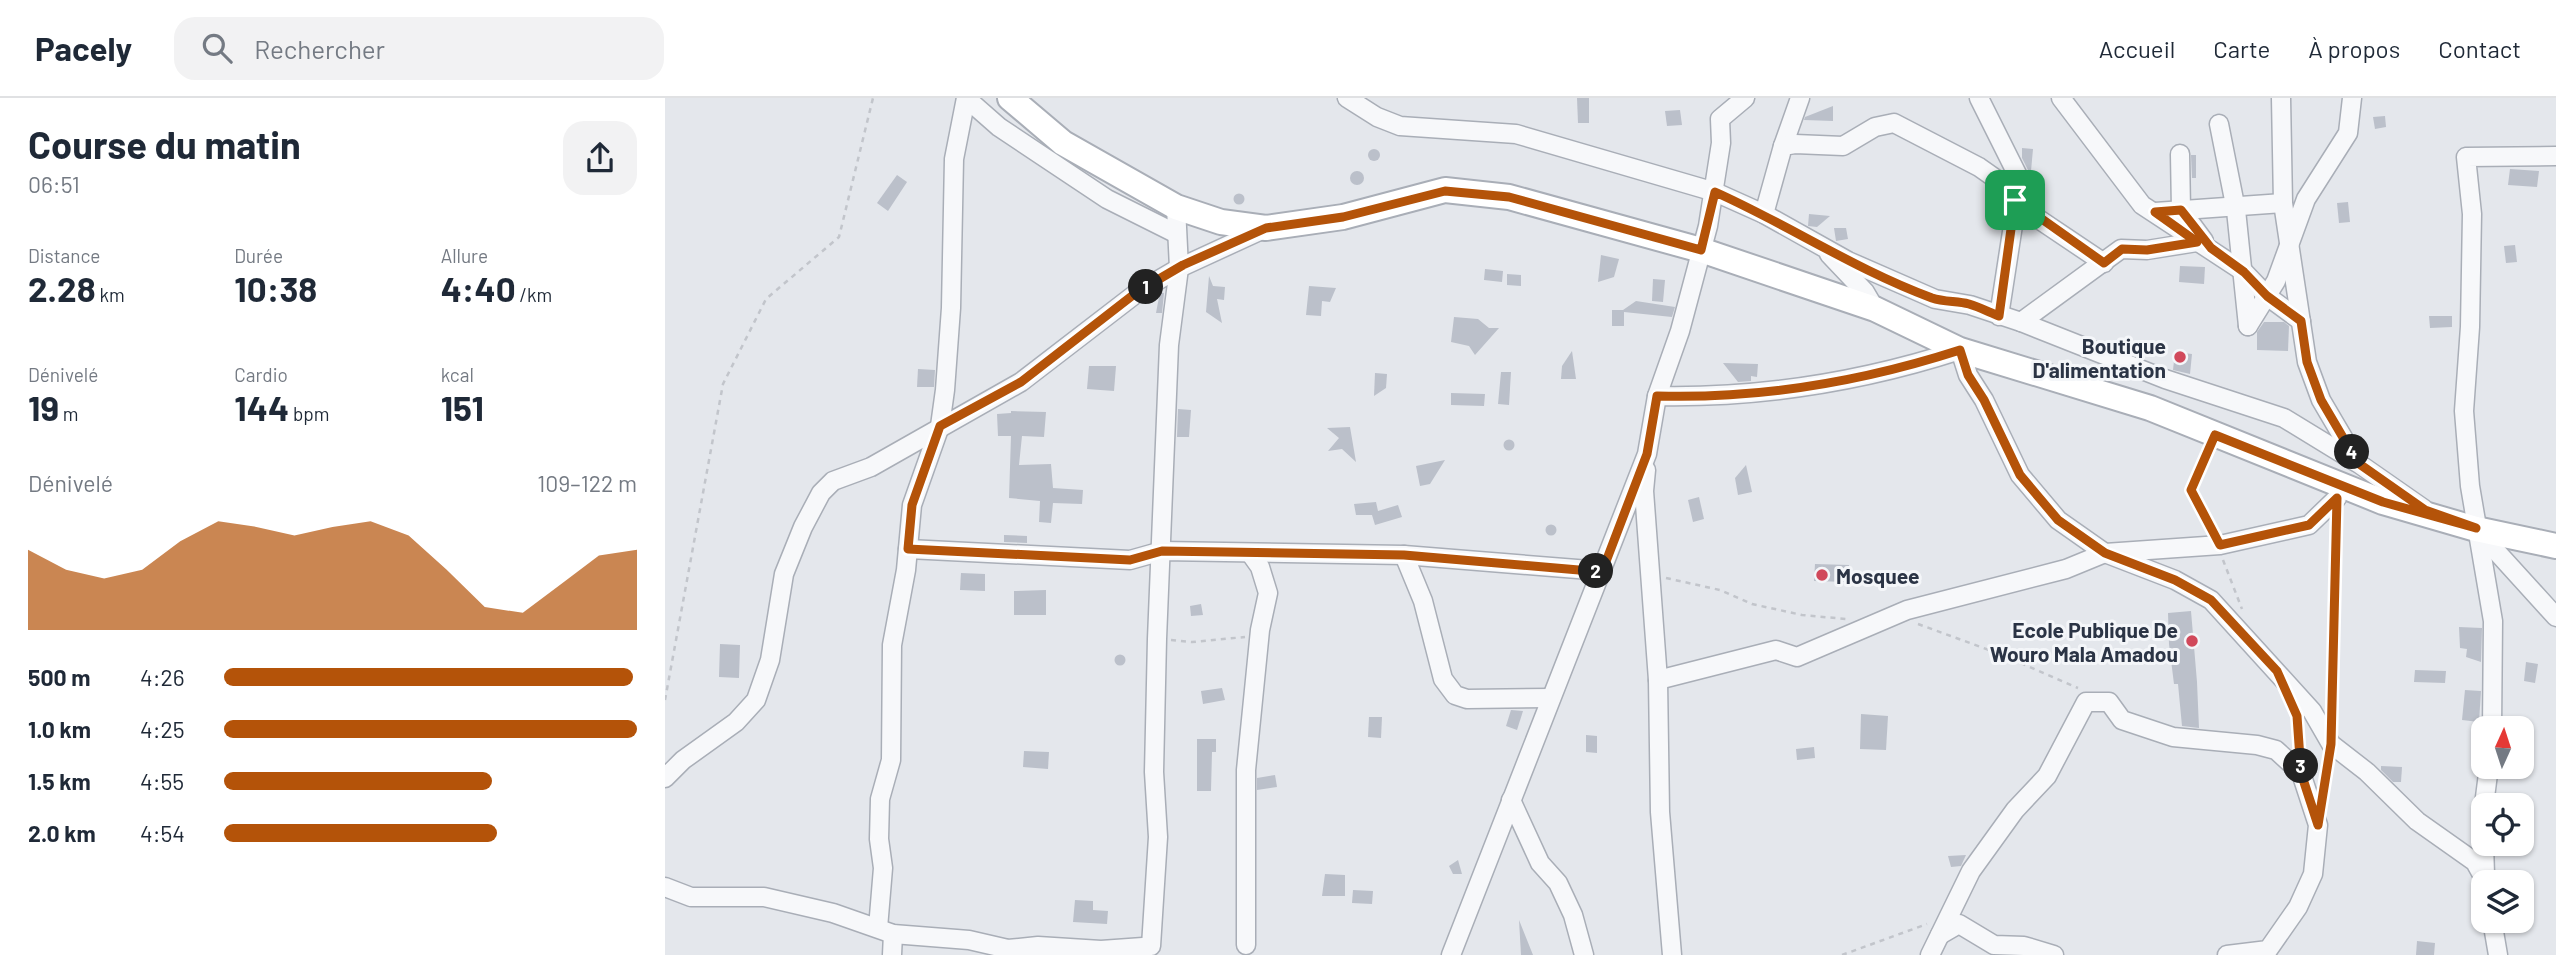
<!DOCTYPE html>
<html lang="fr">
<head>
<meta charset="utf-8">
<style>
	:root { --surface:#fff; --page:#f2f2f3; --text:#1f2937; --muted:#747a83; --line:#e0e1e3; --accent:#b45309 }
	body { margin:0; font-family:Barlow,sans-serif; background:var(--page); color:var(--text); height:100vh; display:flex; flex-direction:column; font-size:26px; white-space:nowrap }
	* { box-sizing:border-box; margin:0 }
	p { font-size:23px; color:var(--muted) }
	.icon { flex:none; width:38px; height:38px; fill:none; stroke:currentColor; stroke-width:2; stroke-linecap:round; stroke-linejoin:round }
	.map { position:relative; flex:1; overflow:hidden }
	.side { display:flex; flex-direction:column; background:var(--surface); width:665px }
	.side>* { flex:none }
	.needle { width:46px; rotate:3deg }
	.buttons { position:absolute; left:1806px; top:618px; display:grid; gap:14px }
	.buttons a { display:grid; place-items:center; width:63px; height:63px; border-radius:14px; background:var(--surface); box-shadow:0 2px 5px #0004; font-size:35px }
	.pin { position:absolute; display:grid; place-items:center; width:60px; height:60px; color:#fff; margin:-30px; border-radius:14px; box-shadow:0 4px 10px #0006 }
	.km { position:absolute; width:35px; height:35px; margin:-18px; border-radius:50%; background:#222; color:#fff; font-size:19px; line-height:35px; text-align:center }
	.round { display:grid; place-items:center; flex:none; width:74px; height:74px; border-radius:21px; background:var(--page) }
	.headline { display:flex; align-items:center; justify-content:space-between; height:119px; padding:0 28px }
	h1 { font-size:38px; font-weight:700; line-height:52px }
	.stats { display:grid; grid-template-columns:repeat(3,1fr); gap:10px; height:119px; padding:7px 28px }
	.stats div { display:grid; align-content:center }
	.stats b { font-size:35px; font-weight:700 }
	.stats small { font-size:19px; font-weight:400 }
	.stats p { font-size:19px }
	.chart { height:196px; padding:14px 28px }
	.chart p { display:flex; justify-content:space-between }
	.chart svg { width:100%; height:126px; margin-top:7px; fill:var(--accent); opacity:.7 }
	ul { padding:0 28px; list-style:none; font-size:23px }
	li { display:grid; grid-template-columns:112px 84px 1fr; align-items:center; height:52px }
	li i { height:18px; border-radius:9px; background:var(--accent) }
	header { display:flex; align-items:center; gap:42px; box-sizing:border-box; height:98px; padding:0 35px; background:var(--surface); border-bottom:2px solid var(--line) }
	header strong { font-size:33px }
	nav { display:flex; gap:38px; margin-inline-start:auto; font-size:24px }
	.search { width:490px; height:63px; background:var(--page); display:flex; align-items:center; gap:18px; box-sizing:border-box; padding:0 24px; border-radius:21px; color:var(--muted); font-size:26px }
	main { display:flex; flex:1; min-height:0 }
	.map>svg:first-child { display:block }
	.building { fill:#bbc0ca }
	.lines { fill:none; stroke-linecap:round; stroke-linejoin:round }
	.minor-casing { stroke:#a9aeb7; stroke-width:21 }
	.secondary-casing { stroke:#a9aeb7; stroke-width:28 }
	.path { stroke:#c2c5cb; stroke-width:2.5; stroke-dasharray:5 5; stroke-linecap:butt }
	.minor { stroke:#f7f8fa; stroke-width:18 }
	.secondary { stroke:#fff; stroke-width:24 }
	.route-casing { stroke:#fff; stroke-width:14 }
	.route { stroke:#b45309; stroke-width:9 }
	.poi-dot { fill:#d1495b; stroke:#f4f6f9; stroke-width:2.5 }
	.labels { text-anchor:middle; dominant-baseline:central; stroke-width:6; stroke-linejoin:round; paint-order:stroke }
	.poi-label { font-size:21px; font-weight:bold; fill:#2b3445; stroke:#f4f6f9; text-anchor:end }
</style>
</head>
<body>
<header>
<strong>Pacely</strong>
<div class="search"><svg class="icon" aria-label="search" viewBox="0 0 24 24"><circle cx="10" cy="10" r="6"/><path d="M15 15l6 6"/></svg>Rechercher</div>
<nav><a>Accueil</a><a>Carte</a><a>À propos</a><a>Contact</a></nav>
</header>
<main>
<section class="side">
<div class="headline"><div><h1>Course du matin</h1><p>06:51</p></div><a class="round"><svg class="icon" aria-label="share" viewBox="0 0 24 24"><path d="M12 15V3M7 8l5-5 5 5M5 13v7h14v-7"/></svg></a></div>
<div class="stats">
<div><p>Distance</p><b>2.28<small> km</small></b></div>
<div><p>Durée</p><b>10:38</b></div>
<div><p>Allure</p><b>4:40<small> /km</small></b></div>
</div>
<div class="stats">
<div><p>Dénivelé</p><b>19<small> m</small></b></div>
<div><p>Cardio</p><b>144<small> bpm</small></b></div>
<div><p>kcal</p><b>151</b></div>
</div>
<div class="chart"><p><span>Dénivelé</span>109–122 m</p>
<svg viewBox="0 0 160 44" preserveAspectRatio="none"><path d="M0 44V16L10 23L20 26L30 23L40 13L50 6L60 8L70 11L80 8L90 6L100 11L110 23L120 36L130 38L140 28L150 18L160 16V44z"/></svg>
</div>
<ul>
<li><b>500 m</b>4:26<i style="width:99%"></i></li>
<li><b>1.0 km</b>4:25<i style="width:100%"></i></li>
<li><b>1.5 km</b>4:55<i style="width:65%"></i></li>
<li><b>2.0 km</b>4:54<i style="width:66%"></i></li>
</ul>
</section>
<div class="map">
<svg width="1891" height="857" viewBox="0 0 1891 857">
	<rect width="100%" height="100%" fill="#e4e7ec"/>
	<g class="building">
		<path d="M912 0H924V25H913Z"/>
		<path d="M1168 8V23L1139 22 1140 19Z"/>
		<path d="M1015 12 1017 27 1002 28 1000 13Z"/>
		<path d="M1720 18 1721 29 1710 31 1708 19Z"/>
		<path d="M1357 50 1368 51 1366 73 1363 72 1357 60Z"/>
		<circle cx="709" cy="57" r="6"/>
		<path d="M1526 57H1531V80H1527Z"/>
		<path d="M1845 71 1874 73 1872 89 1843 87Z"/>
		<circle cx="692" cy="80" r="7"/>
		<path d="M232 77 242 84 223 113 212 105Z"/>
		<circle cx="574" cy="101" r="5.5"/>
		<path d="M1683 104 1685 124 1674 125 1672 105Z"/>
		<path d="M1144 116 1165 118 1152 129 1143 128Z"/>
		<path d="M1169 130H1181L1183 141 1171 143Z"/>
		<path d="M1850 147 1852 164 1841 165 1839 148Z"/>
		<path d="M936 157 954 161 949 179 933 184Z"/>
		<path d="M1515 168 1540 169 1539 186 1514 184Z"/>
		<path d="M820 171 838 173 837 184 819 182Z"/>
		<path d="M842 176 856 177V188L842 187Z"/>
		<path d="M544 178 548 188 560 189 559 202 552 201 557 225 541 214Z"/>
		<path d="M988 181 1000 182 998 204 987 203Z"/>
		<path d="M644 188 671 190 665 204 657 203 656 218 641 217Z"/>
		<path d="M495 194 499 195 497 215H491Z"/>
		<path d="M971 203 1010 209 1007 219 959 214V228H947V212H958Z"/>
		<path d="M1764 218H1787V229L1765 230Z"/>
		<path d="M789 219 813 221 824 230H834L810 257 804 248 786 244Z"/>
		<path d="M1599 224H1619L1624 228 1623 253 1592 252V234Z"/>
		<path d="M907 253 911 281H896L897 268Z"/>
		<path d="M1510 254 1527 256 1525 276 1508 272Z"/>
		<path d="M1058 265 1093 266 1092 279 1086 278V283L1073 284Z"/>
		<path d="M424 268H451L449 293 422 291Z"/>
		<path d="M253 271 270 272 269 289H252Z"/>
		<path d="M836 274H846L844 307 833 306Z"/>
		<path d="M710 275 722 276 721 290 709 298Z"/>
		<path d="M786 295 820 296 819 308 786 307Z"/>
		<path d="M513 311 526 312 524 339H512Z"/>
		<path d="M346 313 381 314 379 339 357 338 354 367 386 366 388 390 418 392 417 406 388 405 386 425 374 424 375 403 344 400 346 338H333L332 316 346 315Z"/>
		<path d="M685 329 691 364 677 351 663 353 674 340 662 330Z"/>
		<circle cx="844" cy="347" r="5.5"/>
		<path d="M780 362 765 386 755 388 751 368Z"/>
		<path d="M1081 367 1087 394 1073 397 1070 380Z"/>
		<path d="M1034 399 1039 421 1028 424 1023 402Z"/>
		<path d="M711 404 713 413 733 407 737 419 710 427 707 417H691L689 406Z"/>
		<circle cx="886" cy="432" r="5.5"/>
		<path d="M339 437 362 438V445L339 444Z"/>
		<path d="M1150 466 1184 467 1183 484 1149 483Z"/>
		<path d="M296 475 320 476V493L295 492Z"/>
		<path d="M381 492V517H349V493Z"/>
		<path d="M536 506 538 517 526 518 525 508Z"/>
		<path d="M1526 513 1532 584 1534 630 1517 628 1513 586H1509L1504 546 1503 515Z"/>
		<path d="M1794 529 1817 530 1816 564 1801 559 1802 551 1795 550Z"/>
		<path d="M55 546 75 547 74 580 54 579Z"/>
		<circle cx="455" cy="562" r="5.5"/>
		<path d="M1861 564 1873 566 1870 585 1859 583Z"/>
		<path d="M1750 572 1781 573 1780 585 1749 584Z"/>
		<path d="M557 590 560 602 538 606 536 593Z"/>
		<path d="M1800 592 1816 593 1814 624 1797 622Z"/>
		<path d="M846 612 858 613 852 632 841 628Z"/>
		<path d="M1196 616 1223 618 1221 652 1195 651Z"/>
		<path d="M704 619H717L716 640 703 639Z"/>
		<path d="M921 637 932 638V655L921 654Z"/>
		<path d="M532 641H551V654H547L546 693H532Z"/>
		<path d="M1149 649 1150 660 1132 662 1131 651Z"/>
		<path d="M359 653 384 654 383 671 358 669Z"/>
		<path d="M1716 668 1737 669 1736 684H1728L1716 672Z"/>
		<path d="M610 677 612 689 592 692V680Z"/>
		<path d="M1301 757 1296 768 1286 769 1283 758Z"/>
		<path d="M793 762 797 776H788L784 768Z"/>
		<path d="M660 776 680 777V798H657Z"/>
		<path d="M688 792 708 793 707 806 687 805Z"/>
		<path d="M410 802 428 803V812L443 813 442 826 408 824Z"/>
		<path d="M854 822 868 857H856Z"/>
		<path d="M1752 843 1770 845 1769 857H1751Z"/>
	</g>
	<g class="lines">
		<defs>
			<g id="minor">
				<path d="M301 0 334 29 442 101 510 135"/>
				<path d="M682 0 712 19 735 28 851 36 1050 94 1099 116 1183 163 1270 201 1305 207 1356 224 1456 151 1482 152 1532 144"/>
				<path d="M1314 0 1355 82 1334 218"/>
				<path d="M1396 0 1477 107 1579 174 1602 198 1636 223"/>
				<path d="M1616 0 1618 105 1642 264 1656 302 1693 365 1759 411"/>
				<path d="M1554 26 1571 112 1583 228"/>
				<path d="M1118 48 1135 0"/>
				<path d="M1515 56 1516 112 1539 143"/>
				<path d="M1490 114 1618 105"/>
				<path d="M1099 116 1118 48 1130 46 1178 48 1210 29 1229 25 1314 69 1341 88 1350 102 1363 114 1439 165"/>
				<path d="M1164 156 1200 194 1210 211"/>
				<path d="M1356 224 1500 281 1619 320 1691 364"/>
				<path d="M1583 228 1611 183 1641 101 1683 35 1687 0"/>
				<path d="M992 298C1096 300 1196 284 1295 252L1303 277 1319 302 1355 377 1393 422 1440 455 1510 482 1546 502 1647 613 1666 646 1702 674 1752 723 1810 764 1821 784"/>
				<path d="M981 372 979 393 993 582 995 714 1007 857"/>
				<path d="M1811 431 1891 519"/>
				<path d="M243 451 465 462 497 453 739 457 937 473"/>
				<path d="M739 457 758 503 778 581 790 597 802 601 886 600"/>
				<path d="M993 582 1111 552 1132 559 1242 512 1401 471 1440 455 1555 447 1644 427 1672 400"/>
				<path d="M1827 630 1828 523 1805 388 1799 313 1805 229 1807 116 1801 59 1891 58"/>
				<path d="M0 680 18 662 71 624 91 602 105 562 119 476 138 429 156 395 168 383 206 369 356 284 473 194 514 170 601 130"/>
				<path d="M846 702 875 765 893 785 908 817 919 857"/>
				<path d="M1819 707 1824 668"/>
				<path d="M1818 718 1820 776"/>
				<path d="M0 789 26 799H99L168 815 228 836 304 842 343 851 373 848 436 852 478 849V857"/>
				<path d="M1827 822 1833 857"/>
				<path d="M213 830 218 770 214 741 215 701 226 662 227 547 241 472 247 407 275 328 280 292 286 210 289 61 301 0"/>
				<path d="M1275 837 1294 826 1329 847 1359 848 1389 857"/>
				<path d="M581 847V672L595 532 603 495 595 469 585 455"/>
				<path d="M486 848 493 739 489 674 492 541 504 247 514 170 511 109"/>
				<path d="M227 857 228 836"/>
				<path d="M786 857 982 356 992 298 1015 233 1043 128 1056 45 1055 21 1080 0"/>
				<path d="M1265 857 1306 773 1350 712 1382 678 1421 604H1444L1457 622 1508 639 1592 647 1611 652 1636 675 1653 727 1648 776 1633 809 1603 852 1562 857"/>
			</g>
			<path id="secondary" d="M345 0 398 45 511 109 556 124 601 130 678 119 780 92 844 99 1036 152 1210 211 1295 252 1485 310 1718 404 1811 431 1891 448"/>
		</defs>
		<use href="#minor" class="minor-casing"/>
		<use href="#secondary" class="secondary-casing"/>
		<g class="path">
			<path d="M1543 354 1526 392 1548 432"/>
			<path d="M1558 462 1577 511"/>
			<path d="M1001 480 1055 492 1087 506 1137 517 1181 521"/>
			<path d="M1253 526 1335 556 1413 590"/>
			<path d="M506 542 527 544 580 539"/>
			<path d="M0 602 58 286 101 201 174 139 208 0"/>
			<path d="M1667 616 1671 423"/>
			<path d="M1632 619 1635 651"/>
			<path d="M1658 692 1663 664"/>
			<path d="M1177 857 1262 826"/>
		</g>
		<use href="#minor" class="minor"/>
		<use href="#secondary" class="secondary"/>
	</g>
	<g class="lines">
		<defs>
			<path id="route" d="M780 93 844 99 1036 152 1050 94C1124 127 1191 172 1267 200 1279 204 1292 203 1304 206 1314 209 1324 214 1334 218L1350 102 1439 165 1457 151 1482 152 1532 144 1490 114 1516 112 1546 150 1579 174 1602 198 1636 223 1642 264 1656 302 1693 365 1760 412 1811 430 1718 404 1550 337 1526 392 1555 447 1644 427 1672 400 1666 646 1653 727 1636 675 1632 618 1612 573 1546 502 1510 482 1440 455 1393 422 1355 377 1319 302 1303 277 1295 252C1196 284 1096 301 992 298L982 356 937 474 739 457 497 453 465 462 243 451 247 407 275 328 356 284 472 194 518 167 601 130 678 119Z"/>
		</defs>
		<use href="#route" class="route-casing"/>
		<use href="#route" class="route"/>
	</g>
	<g class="poi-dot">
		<circle cx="1515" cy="259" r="7"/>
		<circle cx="1157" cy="477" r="7"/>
		<circle cx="1527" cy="543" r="7"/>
	</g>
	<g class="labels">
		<g class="poi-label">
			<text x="1501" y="247">Boutique<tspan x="1501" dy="24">D'alimentation</tspan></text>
			<text x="1171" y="477" text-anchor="start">Mosquee</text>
			<text x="1513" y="531">Ecole Publique De<tspan x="1513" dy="24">Wouro Mala Amadou</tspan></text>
		</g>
	</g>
</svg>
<div class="buttons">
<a><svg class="needle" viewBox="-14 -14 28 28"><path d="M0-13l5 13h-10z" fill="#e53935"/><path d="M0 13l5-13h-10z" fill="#747a83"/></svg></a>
<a><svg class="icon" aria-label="locate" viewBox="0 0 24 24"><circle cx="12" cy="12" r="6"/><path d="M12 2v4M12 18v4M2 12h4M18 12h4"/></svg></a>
<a><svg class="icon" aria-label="layers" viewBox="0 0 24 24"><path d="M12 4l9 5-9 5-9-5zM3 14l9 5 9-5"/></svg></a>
</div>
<div class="pin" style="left:1350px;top:102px;background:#1e9e55"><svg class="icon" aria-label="arrive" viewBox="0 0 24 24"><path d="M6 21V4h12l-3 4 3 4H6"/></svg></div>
<b class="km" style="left:481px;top:189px">1</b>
<b class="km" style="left:931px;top:473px">2</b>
<b class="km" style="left:1636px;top:668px">3</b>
<b class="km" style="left:1687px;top:354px">4</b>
</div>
</main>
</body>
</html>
